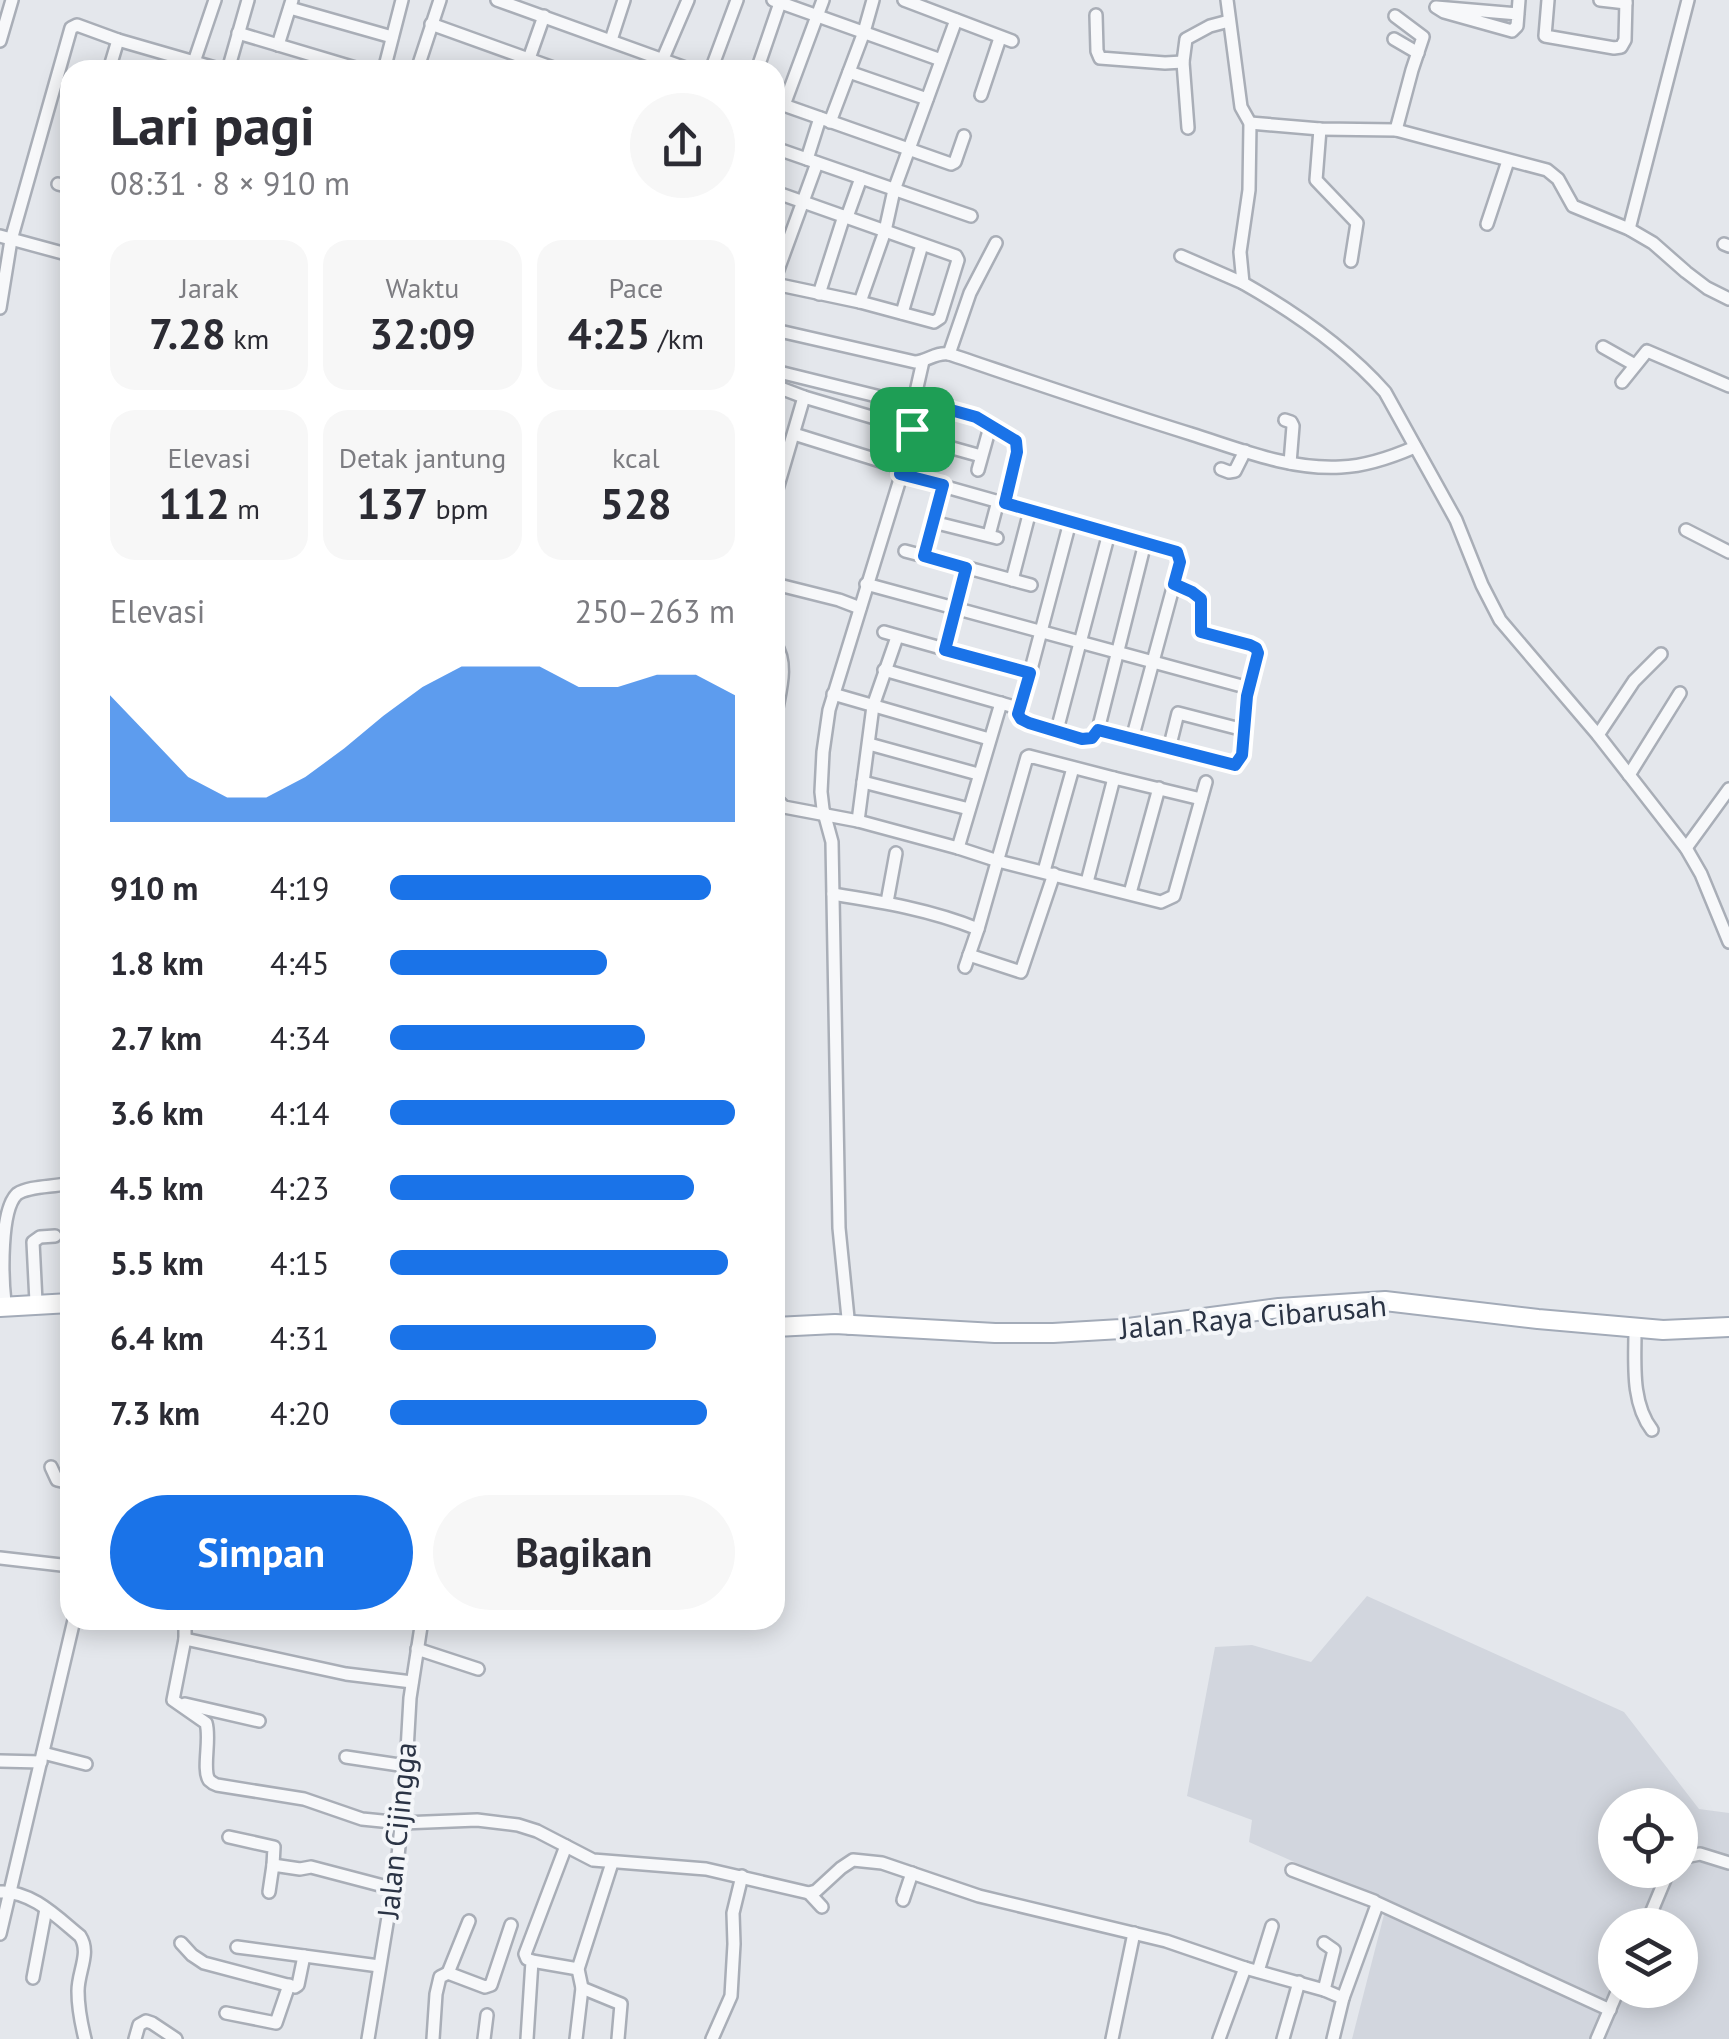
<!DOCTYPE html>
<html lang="id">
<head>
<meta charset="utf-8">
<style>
	:root { --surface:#fff; --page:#f7f7f7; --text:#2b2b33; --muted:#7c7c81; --accent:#1a73e8 }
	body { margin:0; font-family:"PT Sans",sans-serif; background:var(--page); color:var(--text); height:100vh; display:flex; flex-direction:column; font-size:38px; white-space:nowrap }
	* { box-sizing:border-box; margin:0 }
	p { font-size:32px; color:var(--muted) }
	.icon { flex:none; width:55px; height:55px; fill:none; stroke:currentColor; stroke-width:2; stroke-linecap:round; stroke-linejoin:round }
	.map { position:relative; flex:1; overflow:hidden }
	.sheet { position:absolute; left:60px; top:60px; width:725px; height:1570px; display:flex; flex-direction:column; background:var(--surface); border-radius:30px; box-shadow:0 5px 25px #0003 }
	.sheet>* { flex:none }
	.buttons { position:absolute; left:1598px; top:1788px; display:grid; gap:20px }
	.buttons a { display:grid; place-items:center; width:100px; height:100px; border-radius:50%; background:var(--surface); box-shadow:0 5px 25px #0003; font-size:50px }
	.pin { position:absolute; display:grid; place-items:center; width:85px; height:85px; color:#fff; margin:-42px; border-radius:20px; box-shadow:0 5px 15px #0006 }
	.round { display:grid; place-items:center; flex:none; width:105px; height:105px; border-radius:52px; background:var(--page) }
	.headline { display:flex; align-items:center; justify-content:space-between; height:170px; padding:0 50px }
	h1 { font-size:55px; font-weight:800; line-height:75px }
	.figures { display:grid; grid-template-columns:repeat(3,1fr); gap:15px; height:170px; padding:10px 50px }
	.figures div { display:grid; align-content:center; border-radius:25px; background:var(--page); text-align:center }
	.figures b { font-size:42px; font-weight:800 }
	.figures small { font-size:28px; font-weight:400 }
	.figures p { font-size:28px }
	.chart { height:280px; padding:20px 50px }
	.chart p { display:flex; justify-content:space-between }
	.chart svg { width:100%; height:180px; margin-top:10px; fill:var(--accent); opacity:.7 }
	.cta { display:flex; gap:20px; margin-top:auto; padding:20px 50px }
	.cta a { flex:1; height:115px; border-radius:60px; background:var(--accent); color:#fff; font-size:40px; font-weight:800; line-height:115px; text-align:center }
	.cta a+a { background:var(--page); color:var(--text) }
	ul { padding:0 50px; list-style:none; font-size:32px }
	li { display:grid; grid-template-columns:160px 120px 1fr; align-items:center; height:75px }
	li i { height:25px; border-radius:12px; background:var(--accent) }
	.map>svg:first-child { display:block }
	.built { fill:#d2d6de; fill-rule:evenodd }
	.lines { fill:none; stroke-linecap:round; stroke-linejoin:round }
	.minor-casing { stroke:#a9aeb7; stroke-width:16 }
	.primary-casing { stroke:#a3abb8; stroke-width:22 }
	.minor { stroke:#f7f8fa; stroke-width:11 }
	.primary { stroke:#fff; stroke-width:18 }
	.route-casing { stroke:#fff; stroke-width:20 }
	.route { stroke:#1a73e8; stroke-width:12 }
	.labels { text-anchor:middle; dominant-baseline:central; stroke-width:8; stroke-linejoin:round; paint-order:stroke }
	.street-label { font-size:30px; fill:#2b3445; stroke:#f4f6f9 }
</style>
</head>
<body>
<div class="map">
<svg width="1729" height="2039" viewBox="0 0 1729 2039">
	<rect width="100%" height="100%" fill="#e4e7ec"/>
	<path class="built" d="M1367 1596 1624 1712 1699 1809 1729 1813V2039H1352L1387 1903 1249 1842 1252 1820 1187 1796 1215 1647 1252 1645 1311 1662ZM1615 1805H1680V1870H1615ZM1615 1925H1680V1990H1615Z"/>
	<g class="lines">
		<defs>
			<g id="minor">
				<path d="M497 0 691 70"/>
				<path d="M773 0 941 60"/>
				<path d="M904 0 1012 41"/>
				<path d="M1227 0 1241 107 1250 123 1249 190 1240 252 1243 283C1294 312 1346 348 1385 392L1456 520 1482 585 1500 620 1598 735 1686 848 1701 874 1729 942"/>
				<path d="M1548 0 1545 36 1614 48 1621 47 1625 40 1626 0"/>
				<path d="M1600 0 1626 3"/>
				<path d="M290 8 392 37"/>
				<path d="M1518 14 1436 7 1444 12 1512 31 1517 26 1519 0"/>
				<path d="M1096 15 1097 51 1100 58 1165 63 1183 62"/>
				<path d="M1395 16 1423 37 1412 70 1396 130"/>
				<path d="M431 24 559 70"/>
				<path d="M238 33 362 70"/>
				<path d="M1394 39 1418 53"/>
				<path d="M611 40 624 0"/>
				<path d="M0 41 12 0"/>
				<path d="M278 45 292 0"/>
				<path d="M194 62 215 0"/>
				<path d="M109 70 118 40"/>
				<path d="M228 70 248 0"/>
				<path d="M384 70 402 0"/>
				<path d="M417 70 440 0"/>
				<path d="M525 70 544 16"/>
				<path d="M658 70 688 0"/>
				<path d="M711 70 737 0"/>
				<path d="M757 70 781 0"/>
				<path d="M849 72 927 99"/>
				<path d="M981 95 1000 38"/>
				<path d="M775 102 951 164 955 162 964 136"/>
				<path d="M784 105 823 0"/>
				<path d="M830 122 864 32 873 0"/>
				<path d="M1250 123 1320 129 1396 130 1547 170 1558 179 1573 206 1629 229 1653 243 1686 272 1707 288 1729 299"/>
				<path d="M1188 128 1183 62 1186 39 1210 26 1229 21"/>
				<path d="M1320 129 1316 180 1357 223 1351 261"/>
				<path d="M775 148 971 216"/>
				<path d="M807 159 820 118"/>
				<path d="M58 184 70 187"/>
				<path d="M775 192 956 256 958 260 940 318 934 322 860 302 775 284"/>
				<path d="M847 217 861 178"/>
				<path d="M1487 224 1508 161"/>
				<path d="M1629 229 1688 0"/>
				<path d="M0 236 70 255"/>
				<path d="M1724 244 1729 246"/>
				<path d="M1181 256 1243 283"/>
				<path d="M775 278 817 163"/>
				<path d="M819 294 844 216"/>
				<path d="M860 302 885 231 894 190 956 20"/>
				<path d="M0 308 11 240 71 28 77 25 118 40 222 70"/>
				<path d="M902 313 922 245"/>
				<path d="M775 330 915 362C928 361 935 352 949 354 1029 381 1110 409 1191 434 1239 449 1289 470 1341 467 1366 466 1392 457 1415 447"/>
				<path d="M1603 347 1635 365"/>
				<path d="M949 354 970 293 996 243"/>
				<path d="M775 371 913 405 923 361"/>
				<path d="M1622 382 1647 351 1729 386"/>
				<path d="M775 386 804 397 912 429 921 427 937 407 976 417 999 432 1013 438 1017 445 1005 503"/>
				<path d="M1285 420 1291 422 1293 426 1290 463"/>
				<path d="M794 434 903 468"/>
				<path d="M913 437 981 456"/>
				<path d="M1221 469 1229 472 1235 471 1245 451"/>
				<path d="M978 470 990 427"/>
				<path d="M900 474 1177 552 1180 562 1132 739"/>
				<path d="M943 485 924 556 1031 585"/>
				<path d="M775 496 804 397"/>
				<path d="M933 522 997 538"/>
				<path d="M1070 522 1030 673 1018 708 1019 716 1021 719 1082 739 1092 738 1098 730 1235 765 1242 755 1247 696 1258 656 1257 651 1250 645 1201 632V599L1192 592 1173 584"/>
				<path d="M1686 530 1729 552"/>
				<path d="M989 535 998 501"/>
				<path d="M905 551 924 556"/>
				<path d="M1012 580 1030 511"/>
				<path d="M775 584 839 600 860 608"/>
				<path d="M866 584 1249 688"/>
				<path d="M884 632 1030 673"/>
				<path d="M775 644C790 665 778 696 775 720"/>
				<path d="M945 650 966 568"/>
				<path d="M884 670 1018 708"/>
				<path d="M833 694 989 739"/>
				<path d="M1057 730 1109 533"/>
				<path d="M1098 730 1145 543"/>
				<path d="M1598 735 1634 681 1661 654"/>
				<path d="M869 744 978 774"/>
				<path d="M1169 749 1178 713 1244 730"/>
				<path d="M1629 775 1680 693"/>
				<path d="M863 782 969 809"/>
				<path d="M775 798 784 807 858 821 958 848 1001 703"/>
				<path d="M858 821 873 706 897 637"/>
				<path d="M958 848 998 861 1161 902 1174 896 1206 782"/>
				<path d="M1686 848 1729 789"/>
				<path d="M1044 871 1073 768"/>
				<path d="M1087 882 1114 778 1201 799"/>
				<path d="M1130 893 1159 788"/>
				<path d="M833 894C883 902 931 910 978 929"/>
				<path d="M887 902 896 853"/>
				<path d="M969 955 1021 972 1054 874"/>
				<path d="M965 967 978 929 1027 757 1029 756 1114 778"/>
				<path d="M36 1302 33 1242 40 1237 55 1236"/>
				<path d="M5 1303C2 1277 0 1210 17 1194 29 1186 51 1187 65 1184"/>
				<path d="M849 1328 839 1228 832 842 823 809 821 792 823 752 829 710 913 437V405"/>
				<path d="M1635 1331C1635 1363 1631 1403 1652 1430"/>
				<path d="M51 1467 57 1480 70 1483"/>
				<path d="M0 1558 70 1566"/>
				<path d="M185 1620V1639L173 1700 206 1723C211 1739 202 1769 209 1780 211 1782 214 1784 217 1785L304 1799 362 1819 402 1823 477 1820 518 1825 537 1831 593 1860 706 1869 809 1893 816 1891 841 1868 853 1860 882 1863 979 1896 1166 1941 1245 1968 1324 1990 1343 1998 1333 2039"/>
				<path d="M185 1639 346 1674 412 1682"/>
				<path d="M417 1649 478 1669"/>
				<path d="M185 1704 259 1721"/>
				<path d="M43 1753 86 1764"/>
				<path d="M346 1757 406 1766"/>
				<path d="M0 1761 41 1762"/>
				<path d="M229 1837 274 1847 273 1865"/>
				<path d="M1680 1858 1700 1854 1729 1863"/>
				<path d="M1292 1870 1374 1901 1377 1905 1343 1998"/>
				<path d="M0 1892C31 1890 58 1918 80 1936 91 1953 78 1971 78 1991 78 2007 81 2023 85 2039"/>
				<path d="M269 1892 273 1865 300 1869 311 1867 391 1888"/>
				<path d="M809 1893 822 1907"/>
				<path d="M903 1900 912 1873"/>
				<path d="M1375 1902 1610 2010"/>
				<path d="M1646 1925 1669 1870"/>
				<path d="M0 1934 74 1620"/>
				<path d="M181 1943 192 1955 204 1963 295 1987 298 1985 304 1956"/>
				<path d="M237 1947 379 1966"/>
				<path d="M532 1961 578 1969"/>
				<path d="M1258 1971 1272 1926"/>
				<path d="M448 1973 469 1921"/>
				<path d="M33 1978 46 1909"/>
				<path d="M582 1988 621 2004 618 2039"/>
				<path d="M1324 1990 1334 1950 1324 1943"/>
				<path d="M226 2013 276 2023 289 1985"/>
				<path d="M135 2039 139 2025 146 2021 152 2023 176 2039"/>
				<path d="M368 2039 398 1856 405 1786 410 1698 422 1620"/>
				<path d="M433 2039 436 1994 440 1977 448 1973 485 1987 491 1985 511 1925"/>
				<path d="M484 2039 487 2015"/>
				<path d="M527 2039 532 1961 527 1959 525 1954 566 1846"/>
				<path d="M576 2039 582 1988 578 1969 612 1863"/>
				<path d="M712 2039 731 1996 734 1944 733 1913 742 1876"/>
				<path d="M1112 2039 1134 1933"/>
				<path d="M1219 2039 1245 1968"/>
				<path d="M1283 2039 1299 1982"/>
				<path d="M1597 2039 1618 1990"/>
			</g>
			<g id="primary">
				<path d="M0 1307 70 1303"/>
				<path d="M775 1327 835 1324 995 1333H1053L1121 1329 1279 1308 1385 1301 1538 1319 1663 1330 1729 1327"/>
			</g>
		</defs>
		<use href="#minor" class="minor-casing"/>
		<use href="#primary" class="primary-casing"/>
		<use href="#minor" class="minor"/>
		<use href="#primary" class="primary"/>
	</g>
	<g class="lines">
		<defs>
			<path id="route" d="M940 407 976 417 1016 441 1017 452 1005 503 1177 552 1180 562 1174 584 1192 592 1201 599V632L1250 645 1256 648 1258 653 1247 696 1242 755 1235 765 1098 730 1092 738 1082 739 1029 723 1021 719 1018 714 1030 673 945 650 966 568 924 556 943 485 900 474 913 436 912 429H918L932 410Z"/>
		</defs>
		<use href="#route" class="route-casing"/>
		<use href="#route" class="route"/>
	</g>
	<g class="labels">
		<g class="street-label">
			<text transform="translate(1253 1316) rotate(-5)">Jalan Raya Cibarusah</text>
			<text transform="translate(396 1830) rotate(-84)">Jalan Cijingga</text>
		</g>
	</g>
</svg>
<div class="buttons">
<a><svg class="icon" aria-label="locate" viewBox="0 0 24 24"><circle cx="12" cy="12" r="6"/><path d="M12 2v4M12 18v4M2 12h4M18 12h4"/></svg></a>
<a><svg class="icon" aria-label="layers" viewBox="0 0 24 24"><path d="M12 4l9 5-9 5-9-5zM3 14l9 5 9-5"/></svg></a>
</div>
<div class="pin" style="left:912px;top:429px;background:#1e9e55"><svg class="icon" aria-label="arrive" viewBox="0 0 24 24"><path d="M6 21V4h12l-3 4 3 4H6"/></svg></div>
<section class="sheet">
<div class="headline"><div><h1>Lari pagi</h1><p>08:31 · 8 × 910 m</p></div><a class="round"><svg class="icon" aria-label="share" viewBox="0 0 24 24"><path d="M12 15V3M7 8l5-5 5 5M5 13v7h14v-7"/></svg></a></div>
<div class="figures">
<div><p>Jarak</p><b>7.28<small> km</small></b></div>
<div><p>Waktu</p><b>32:09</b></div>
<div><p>Pace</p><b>4:25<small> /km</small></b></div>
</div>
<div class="figures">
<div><p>Elevasi</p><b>112<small> m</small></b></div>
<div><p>Detak jantung</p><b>137<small> bpm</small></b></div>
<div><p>kcal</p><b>528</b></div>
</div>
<div class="chart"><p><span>Elevasi</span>250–263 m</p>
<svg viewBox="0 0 160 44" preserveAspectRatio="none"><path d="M0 44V13L10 23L20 33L30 38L40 38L50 33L60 26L70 18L80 11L90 6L100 6L110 6L120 11L130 11L140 8L150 8L160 13V44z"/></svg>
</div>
<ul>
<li><b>910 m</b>4:19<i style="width:93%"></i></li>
<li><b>1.8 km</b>4:45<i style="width:63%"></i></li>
<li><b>2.7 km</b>4:34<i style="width:74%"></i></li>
<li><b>3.6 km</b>4:14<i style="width:100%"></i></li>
<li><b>4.5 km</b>4:23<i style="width:88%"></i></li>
<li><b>5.5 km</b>4:15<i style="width:98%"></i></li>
<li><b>6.4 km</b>4:31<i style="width:77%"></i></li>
<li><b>7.3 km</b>4:20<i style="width:92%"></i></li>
</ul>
<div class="cta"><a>Simpan</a><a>Bagikan</a></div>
</section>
</div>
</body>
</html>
